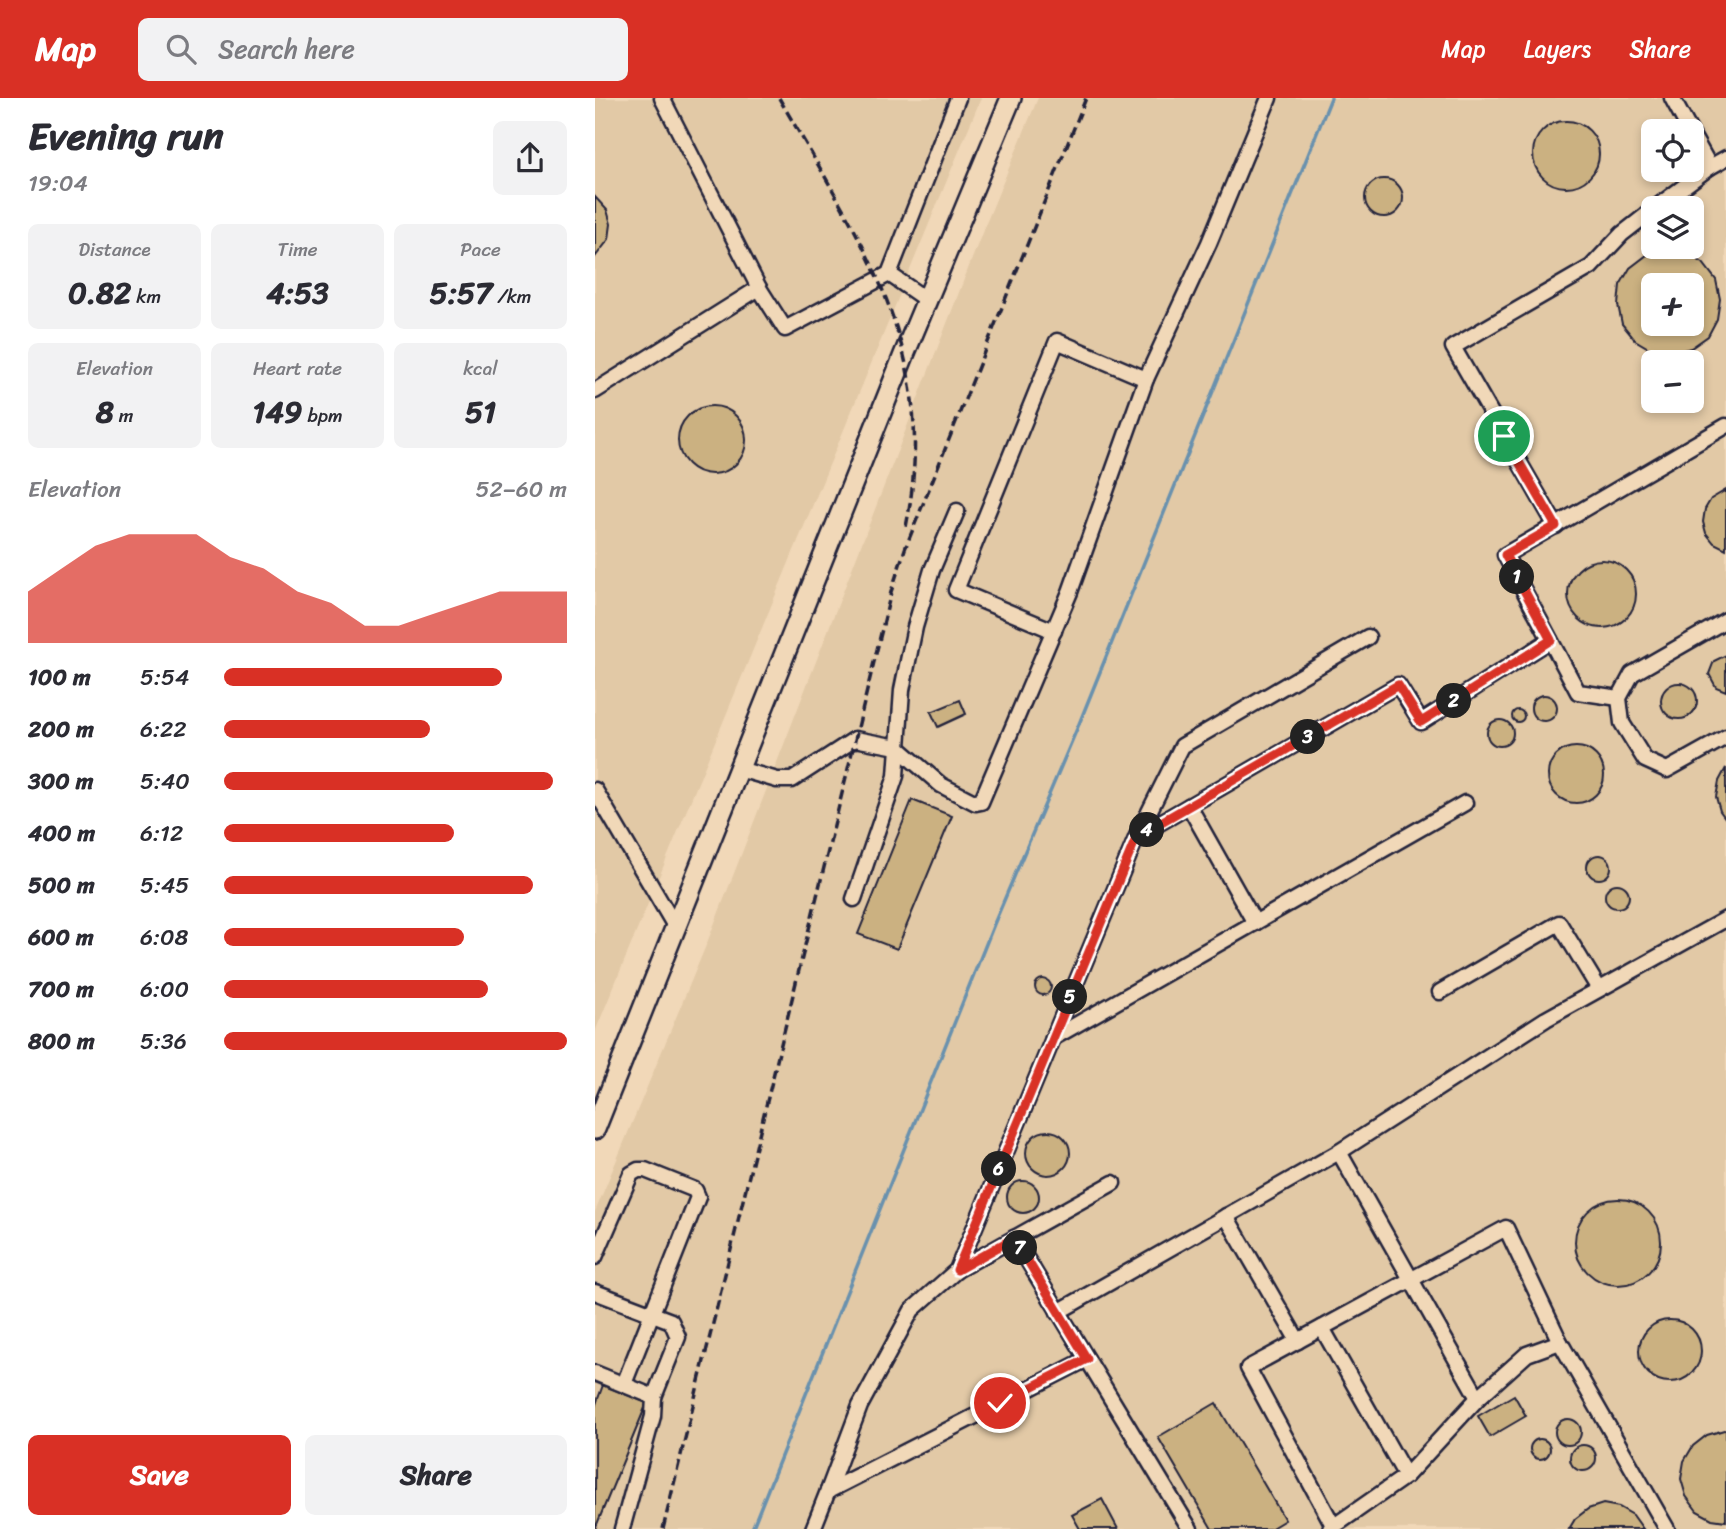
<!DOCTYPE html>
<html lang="en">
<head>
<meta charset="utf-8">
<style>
	:root { --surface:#fff; --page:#f2f2f3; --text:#2b2b33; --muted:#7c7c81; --accent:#d93025 }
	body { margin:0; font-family:Sriracha,sans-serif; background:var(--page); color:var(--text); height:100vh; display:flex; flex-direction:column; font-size:26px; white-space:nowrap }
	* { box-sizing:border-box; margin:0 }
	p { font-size:23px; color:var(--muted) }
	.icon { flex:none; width:38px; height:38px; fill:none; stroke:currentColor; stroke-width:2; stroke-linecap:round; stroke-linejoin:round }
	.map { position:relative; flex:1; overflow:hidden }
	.sheet { display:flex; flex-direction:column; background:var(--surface); width:595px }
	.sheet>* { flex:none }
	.tools { position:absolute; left:1046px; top:21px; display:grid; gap:14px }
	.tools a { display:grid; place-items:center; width:63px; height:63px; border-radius:10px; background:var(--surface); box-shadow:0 4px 10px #0003; font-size:35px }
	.pin { position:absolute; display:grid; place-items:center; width:60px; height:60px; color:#fff; margin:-30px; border:4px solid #fff; border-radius:50%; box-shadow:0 2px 7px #0007 }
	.km { position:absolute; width:35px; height:35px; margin:-18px; border-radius:50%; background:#222; color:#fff; font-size:19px; line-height:35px; text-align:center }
	.round { display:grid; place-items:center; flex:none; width:74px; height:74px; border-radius:10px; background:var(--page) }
	.head { display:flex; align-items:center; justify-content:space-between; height:119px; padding:0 28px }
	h1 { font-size:38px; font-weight:700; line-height:52px }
	.figures { display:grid; grid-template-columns:repeat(3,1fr); gap:10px; height:119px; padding:7px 28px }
	.figures div { display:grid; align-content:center; border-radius:10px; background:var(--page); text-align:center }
	.figures b { font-size:30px; font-weight:700 }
	.figures small { font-size:19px; font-weight:400 }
	.figures p { font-size:19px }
	.chart { height:196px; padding:14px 28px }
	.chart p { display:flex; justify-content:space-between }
	.chart svg { width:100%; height:126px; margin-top:7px; fill:var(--accent); opacity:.7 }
	.button { display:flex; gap:14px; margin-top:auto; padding:14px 28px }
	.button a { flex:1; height:80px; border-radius:10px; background:var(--accent); color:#fff; font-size:28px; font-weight:700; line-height:80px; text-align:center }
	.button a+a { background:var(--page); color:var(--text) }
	ul { padding:0 28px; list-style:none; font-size:23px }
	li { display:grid; grid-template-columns:112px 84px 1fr; align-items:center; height:52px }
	li i { height:18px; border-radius:9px; background:var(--accent) }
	header { display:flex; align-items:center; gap:42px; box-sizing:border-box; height:98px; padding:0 35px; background:var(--accent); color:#fff }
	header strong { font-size:33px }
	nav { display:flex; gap:38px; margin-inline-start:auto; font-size:24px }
	.search { width:490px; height:63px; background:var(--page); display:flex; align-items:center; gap:18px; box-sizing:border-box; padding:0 24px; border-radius:10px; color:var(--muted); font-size:26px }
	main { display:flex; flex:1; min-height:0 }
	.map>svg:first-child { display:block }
	.built { fill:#e2c9a6; fill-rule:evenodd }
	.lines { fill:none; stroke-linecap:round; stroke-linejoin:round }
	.stream { stroke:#6991ae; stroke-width:3.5 }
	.building { fill:#cbb181; stroke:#22223b; stroke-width:2; fill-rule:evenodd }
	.minor-casing { stroke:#22223b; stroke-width:19 }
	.major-casing { stroke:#22223b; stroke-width:24 }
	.minor { stroke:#f1d8b8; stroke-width:14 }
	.major { stroke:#f1d8b8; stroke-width:19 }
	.rail { stroke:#22223b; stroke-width:3.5; stroke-dasharray:10 5; stroke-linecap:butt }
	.route-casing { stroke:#fff; stroke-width:14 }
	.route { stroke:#d93025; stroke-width:9 }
</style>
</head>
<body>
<header>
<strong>Map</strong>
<div class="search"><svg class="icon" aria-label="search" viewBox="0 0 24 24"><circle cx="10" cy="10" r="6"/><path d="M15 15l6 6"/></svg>Search here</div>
<nav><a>Map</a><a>Layers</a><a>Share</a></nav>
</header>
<main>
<section class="sheet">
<div class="head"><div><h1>Evening run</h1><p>19:04</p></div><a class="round"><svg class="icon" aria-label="share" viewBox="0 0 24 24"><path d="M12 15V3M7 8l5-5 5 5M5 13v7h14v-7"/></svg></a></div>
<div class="figures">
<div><p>Distance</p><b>0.82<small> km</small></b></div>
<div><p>Time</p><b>4:53</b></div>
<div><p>Pace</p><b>5:57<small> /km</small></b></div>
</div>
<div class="figures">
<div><p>Elevation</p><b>8<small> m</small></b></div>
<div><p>Heart rate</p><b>149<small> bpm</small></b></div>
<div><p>kcal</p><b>51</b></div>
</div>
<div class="chart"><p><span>Elevation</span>52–60 m</p>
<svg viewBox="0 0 160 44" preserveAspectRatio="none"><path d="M0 44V26L10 18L20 10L30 6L40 6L50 6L60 14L70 18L80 26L90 30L100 38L110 38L120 34L130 30L140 26L150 26L160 26V44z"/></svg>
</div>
<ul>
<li><b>100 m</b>5:54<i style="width:81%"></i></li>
<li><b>200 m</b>6:22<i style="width:60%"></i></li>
<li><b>300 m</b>5:40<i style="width:96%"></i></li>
<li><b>400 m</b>6:12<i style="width:67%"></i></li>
<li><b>500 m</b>5:45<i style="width:90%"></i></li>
<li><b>600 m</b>6:08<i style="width:70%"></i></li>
<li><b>700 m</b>6:00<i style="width:77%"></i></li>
<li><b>800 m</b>5:36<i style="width:100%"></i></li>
</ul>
<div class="button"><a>Save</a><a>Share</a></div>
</section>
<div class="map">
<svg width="1131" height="1431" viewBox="0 0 1131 1431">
	<rect width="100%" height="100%" fill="#f1d8b8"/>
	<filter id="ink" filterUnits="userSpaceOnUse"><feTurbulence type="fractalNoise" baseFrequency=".0143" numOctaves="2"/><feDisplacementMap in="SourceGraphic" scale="14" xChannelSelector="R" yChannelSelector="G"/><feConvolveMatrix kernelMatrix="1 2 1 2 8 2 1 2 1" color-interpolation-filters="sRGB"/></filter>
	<g filter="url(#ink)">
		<g class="built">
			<path d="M0 0H386L0 934Z"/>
			<path d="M443 0H1131V1431H0V1114L112 845 387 135ZM1059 33H1097V72H1059ZM1059 110H1097V149H1059ZM1059 187H1097V226H1059ZM1059 264H1097V303H1059Z"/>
		</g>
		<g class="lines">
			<path class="stream" d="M157 1431 399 826 484 626 736 0"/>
		</g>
		<g class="building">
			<circle cx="971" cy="56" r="33"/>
			<circle cx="789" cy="100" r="19"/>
			<path d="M0 99 12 112 16 126 14 141 0 159Z"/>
			<path d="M1071 153 1091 155 1108 165 1121 182 1125 201 1122 221 1113 238 1096 250 1077 255 1057 252 1040 242 1027 226 1023 207 1025 187 1035 170 1052 157ZM1059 187H1097V226H1059Z"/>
			<circle cx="117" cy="342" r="34"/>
			<path d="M1131 392V451L1119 445 1111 435 1108 424 1110 411 1116 401Z"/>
			<circle cx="1007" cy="496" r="34"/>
			<path d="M1131 557V593L1121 589 1114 576 1119 563Z"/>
			<circle cx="1084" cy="603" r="18"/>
			<circle cx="949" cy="610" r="13"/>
			<path d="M365 602 371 616 343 629 336 614Z"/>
			<circle cx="923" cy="618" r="6"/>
			<circle cx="905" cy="635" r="13"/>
			<circle cx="981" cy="677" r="28"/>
			<path d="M1131 670V721L1125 713 1121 699 1124 683Z"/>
			<path d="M317 702 357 718 302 851 263 836Z"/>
			<circle cx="1004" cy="769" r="12"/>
			<circle cx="1022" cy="798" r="12"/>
			<circle cx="448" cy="889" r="8"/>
			<circle cx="453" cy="1055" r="22"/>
			<circle cx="428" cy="1099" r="16"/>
			<circle cx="1023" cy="1144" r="43"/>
			<circle cx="1075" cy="1253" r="31"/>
			<path d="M8 1287 52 1305 0 1431V1309Z"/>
			<path d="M919 1297 931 1318 895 1339 883 1318Z"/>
			<path d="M621 1305 690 1422 675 1431H617L563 1339Z"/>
			<circle cx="973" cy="1334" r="13"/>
			<path d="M1129 1332H1131V1423L1117 1421 1102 1413 1091 1398 1086 1381 1089 1363 1098 1348 1112 1337Z"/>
			<circle cx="945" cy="1351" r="10"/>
			<circle cx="988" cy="1360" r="13"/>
			<path d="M507 1401 523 1431H485L477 1417Z"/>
			<path d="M1008 1406 1024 1409 1038 1417 1048 1431H974L980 1421 993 1411Z"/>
		</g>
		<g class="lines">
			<defs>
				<g id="minor">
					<path d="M67 0 164 190 190 231 294 176 363 0"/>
					<path d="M1077 0 1095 33"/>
					<path d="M1097 37 1115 69"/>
					<path d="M1060 110 1115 69 1131 60"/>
					<path d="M294 176 333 203"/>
					<path d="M0 293 164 190"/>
					<path d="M961 428 858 249 996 169 1027 136 1059 111"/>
					<path d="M1131 522 1037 576 1024 600 1027 625 1050 662 1072 672 1131 639"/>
					<path d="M459 533 361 492 462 243 551 281"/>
					<path d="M1024 600 983 594 910 457 1131 328"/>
					<path d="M144 671 182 682H197L260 641 302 649 346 687 381 705 386 704 475 494 551 281 614 145 674 0"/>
					<path d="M0 692 81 830"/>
					<path d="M594 708 660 825"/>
					<path d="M542 738 803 587 826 624 955 542"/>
					<path d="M259 801 301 678 307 592 320 529 337 472 362 413"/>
					<path d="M845 894 964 825 1004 891"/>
					<path d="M458 940 870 705"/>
					<path d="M744 1054 883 1300"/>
					<path d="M631 1118 703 1243"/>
					<path d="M419 1140 595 1431"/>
					<path d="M0 1159 36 1076 43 1072H50L100 1092 103 1099 29 1286"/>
					<path d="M362 1172 518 1085"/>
					<path d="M0 1194 76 1223 83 1239 59 1299 58 1318 27 1431"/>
					<path d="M463 1214 744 1054 951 921 1131 821"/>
					<path d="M727 1230 811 1378"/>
					<path d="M0 1275 59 1299"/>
					<path d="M233 1393 265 1308 317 1212 362 1172 542 738 587 648 773 539"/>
					<path d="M739 1429 653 1270 911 1130 965 1244 1072 1431"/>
					<path d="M218 1431 233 1393 492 1261"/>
					<path d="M735 1431 811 1378 883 1300 932 1256 965 1244"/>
				</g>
				<path id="major" d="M0 1031 309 257 416 0"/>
			</defs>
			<use href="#minor" class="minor-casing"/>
			<use href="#major" class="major-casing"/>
			<use href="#minor" class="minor"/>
			<use href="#major" class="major"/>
			<g class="rail">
				<path d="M184 0C267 144 346 253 311 429"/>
				<path d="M68 1431 296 494 310 451 491 0"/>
			</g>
		</g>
	</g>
	<g class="lines" filter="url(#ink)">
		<defs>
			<path id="route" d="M405 1305 492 1261 419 1140 362 1172 542 738 803 587 826 624 956 542 910 457 961 428 909 338"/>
		</defs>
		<use href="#route" class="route-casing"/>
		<use href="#route" class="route"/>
	</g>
</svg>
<div class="tools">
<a><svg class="icon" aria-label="locate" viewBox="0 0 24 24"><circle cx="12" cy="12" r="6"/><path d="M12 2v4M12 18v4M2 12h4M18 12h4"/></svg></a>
<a><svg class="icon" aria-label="layers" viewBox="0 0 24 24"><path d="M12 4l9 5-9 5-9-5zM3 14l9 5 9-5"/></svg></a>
<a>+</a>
<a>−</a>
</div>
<div class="pin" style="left:909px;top:338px;background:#1e9e55"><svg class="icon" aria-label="arrive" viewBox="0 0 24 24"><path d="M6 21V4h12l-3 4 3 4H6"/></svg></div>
<div class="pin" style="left:405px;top:1305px;background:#d93025"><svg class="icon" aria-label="check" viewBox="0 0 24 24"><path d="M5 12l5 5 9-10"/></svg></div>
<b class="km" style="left:922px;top:479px">1</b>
<b class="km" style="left:859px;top:603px">2</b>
<b class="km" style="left:713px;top:639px">3</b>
<b class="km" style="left:552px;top:732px">4</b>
<b class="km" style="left:475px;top:899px">5</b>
<b class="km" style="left:404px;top:1071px">6</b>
<b class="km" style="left:425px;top:1150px">7</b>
</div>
</main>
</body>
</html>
